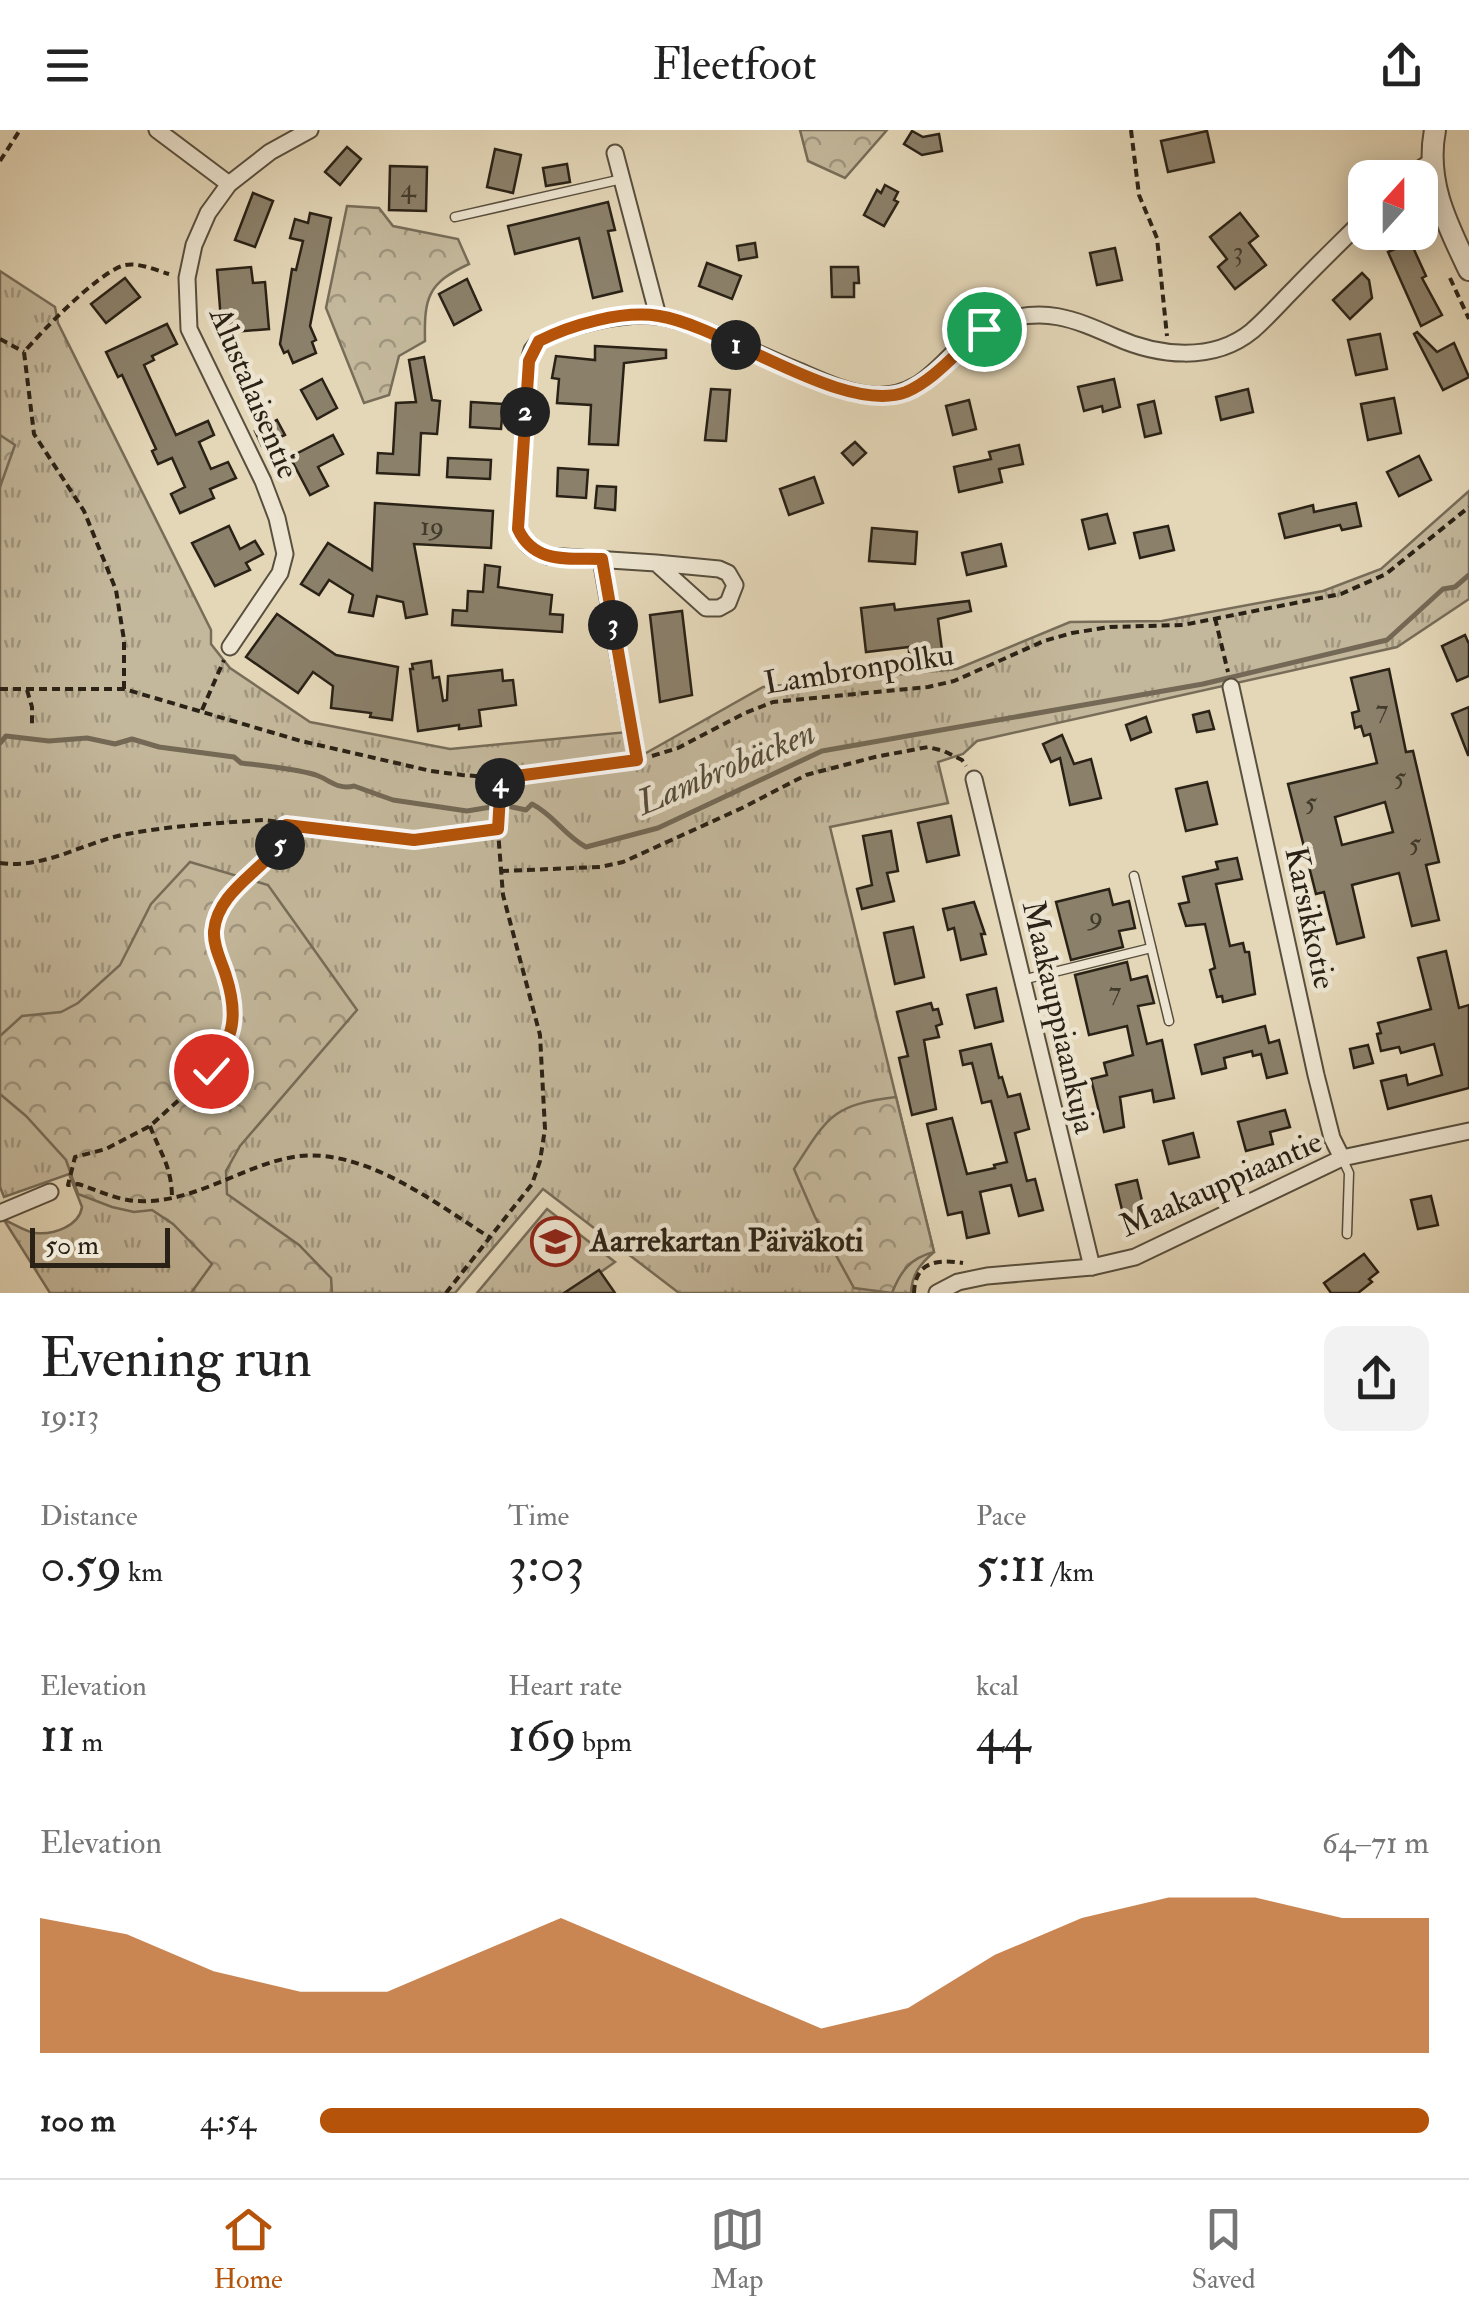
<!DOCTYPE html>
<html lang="en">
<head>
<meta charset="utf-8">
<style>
	:root { --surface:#fff; --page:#f2f2f2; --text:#222; --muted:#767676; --line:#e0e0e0; --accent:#b45309 }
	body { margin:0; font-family:"IM FELL Double Pica",serif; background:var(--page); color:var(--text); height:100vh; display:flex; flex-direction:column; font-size:38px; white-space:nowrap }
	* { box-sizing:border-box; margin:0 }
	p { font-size:32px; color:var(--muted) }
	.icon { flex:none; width:55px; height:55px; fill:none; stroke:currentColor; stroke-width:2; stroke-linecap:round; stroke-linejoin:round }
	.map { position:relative; height:1163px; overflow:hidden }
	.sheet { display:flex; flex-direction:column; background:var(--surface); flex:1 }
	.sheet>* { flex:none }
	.needle { width:65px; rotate:21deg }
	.buttons { position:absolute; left:1348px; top:30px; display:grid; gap:20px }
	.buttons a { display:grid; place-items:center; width:90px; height:90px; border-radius:20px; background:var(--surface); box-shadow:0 5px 25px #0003; font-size:50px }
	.scale { position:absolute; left:30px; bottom:25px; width:140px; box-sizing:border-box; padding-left:10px; border:5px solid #2a2216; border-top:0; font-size:28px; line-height:35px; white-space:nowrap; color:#2a2216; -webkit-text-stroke:8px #ede5d1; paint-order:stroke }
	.pin { position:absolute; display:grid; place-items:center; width:85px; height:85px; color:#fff; margin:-42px; border:5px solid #fff; border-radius:50%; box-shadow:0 2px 10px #0007 }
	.km { position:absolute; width:50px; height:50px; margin:-25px; border-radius:50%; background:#222; color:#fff; font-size:28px; line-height:50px; text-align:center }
	.round { display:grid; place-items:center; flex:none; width:105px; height:105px; border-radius:20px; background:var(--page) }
	.headline { display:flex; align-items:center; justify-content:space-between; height:170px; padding:0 40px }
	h1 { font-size:55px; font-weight:600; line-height:75px }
	.stats { display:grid; grid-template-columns:repeat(3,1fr); gap:15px; height:170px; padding:10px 40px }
	.stats div { display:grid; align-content:center }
	.stats b { font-size:50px; font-weight:600 }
	.stats small { font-size:28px; font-weight:400 }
	.stats p { font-size:28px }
	.chart { height:280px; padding:20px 40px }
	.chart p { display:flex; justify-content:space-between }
	.chart svg { width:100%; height:180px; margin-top:10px; fill:var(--accent); opacity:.7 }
	ul { padding:0 40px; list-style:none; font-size:32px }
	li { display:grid; grid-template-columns:160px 120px 1fr; align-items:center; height:75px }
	li i { height:25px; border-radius:12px; background:var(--accent) }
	header { display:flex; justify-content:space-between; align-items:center; height:130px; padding:0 40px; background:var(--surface); font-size:45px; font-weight:600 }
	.menu { display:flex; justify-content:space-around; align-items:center; height:140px; border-top:2px solid var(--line); background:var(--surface); font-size:28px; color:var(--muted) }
	.menu a { display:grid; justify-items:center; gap:5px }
	.menu .current { color:var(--accent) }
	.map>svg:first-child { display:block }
	.grass { fill:url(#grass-tufts); stroke:#776d59; stroke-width:2.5 }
	.forest { fill:url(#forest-crowns); stroke:#776d59; stroke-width:2.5 }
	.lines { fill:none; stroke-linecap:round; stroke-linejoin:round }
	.stream { stroke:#746956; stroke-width:5 }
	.building { fill:#8b806a; stroke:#2a2216; stroke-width:2.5; fill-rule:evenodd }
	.service-casing { stroke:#584f3e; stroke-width:11 }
	.minor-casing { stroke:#584f3e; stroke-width:19 }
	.tertiary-casing { stroke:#584f3e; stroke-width:24 }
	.path { stroke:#2a2216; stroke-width:4; stroke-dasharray:8 5; stroke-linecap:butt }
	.service { stroke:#ede5d1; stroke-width:8 }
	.minor { stroke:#ede5d1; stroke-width:15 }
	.tertiary { stroke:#ede5d1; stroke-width:20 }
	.route-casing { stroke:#fff; stroke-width:20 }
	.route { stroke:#b45309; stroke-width:12 }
	.labels { text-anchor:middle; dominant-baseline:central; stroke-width:9; stroke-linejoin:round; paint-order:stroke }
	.number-label { font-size:28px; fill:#423a2b }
	.street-label { font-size:32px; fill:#2a2216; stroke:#ede5d1 }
	.poi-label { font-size:32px; font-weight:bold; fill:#2a2216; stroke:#ede5d1; text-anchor:start }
	.water-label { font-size:35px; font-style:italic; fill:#554c3b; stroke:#ede5d1 }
</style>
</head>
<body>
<header><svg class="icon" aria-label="menu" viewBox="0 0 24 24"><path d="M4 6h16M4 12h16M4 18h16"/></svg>Fleetfoot<svg class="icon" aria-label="share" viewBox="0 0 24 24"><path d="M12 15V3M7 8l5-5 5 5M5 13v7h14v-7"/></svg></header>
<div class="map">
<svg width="1469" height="1163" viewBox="0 0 1469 1163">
	<defs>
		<pattern id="grass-tufts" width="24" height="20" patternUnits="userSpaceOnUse" patternTransform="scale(2.5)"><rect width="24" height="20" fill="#c4b89c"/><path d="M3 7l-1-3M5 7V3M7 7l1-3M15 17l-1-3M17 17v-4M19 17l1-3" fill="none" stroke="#9f957e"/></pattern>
		<pattern id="forest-crowns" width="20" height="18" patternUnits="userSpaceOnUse" patternTransform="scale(2.5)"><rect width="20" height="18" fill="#c4b89c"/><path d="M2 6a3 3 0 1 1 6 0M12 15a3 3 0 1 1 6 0" fill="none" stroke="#9f957e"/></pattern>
	</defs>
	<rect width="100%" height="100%" fill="#e4d7b8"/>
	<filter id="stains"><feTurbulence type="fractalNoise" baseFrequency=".002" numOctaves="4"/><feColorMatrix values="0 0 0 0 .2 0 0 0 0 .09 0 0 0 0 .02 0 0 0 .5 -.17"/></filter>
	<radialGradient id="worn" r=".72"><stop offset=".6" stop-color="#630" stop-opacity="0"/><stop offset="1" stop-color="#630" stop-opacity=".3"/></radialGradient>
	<g class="grass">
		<path d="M0 141 55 177 58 193 211 500V514L230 538 310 592 450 619 627 602 631 623H646L763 557 957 539 1070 492 1162 491 1323 461 1381 439 1469 361V469L1397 517 977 611 963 624 938 632 948 673 830 697 934 1122C920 1134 912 1144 911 1163H679L543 1059 455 1163H50L4 1090C13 1093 26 1102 35 1103 54 1105 79 1096 82 1077L69 1044 4 1067 0 1057Z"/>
		<path d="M547 1079 615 1132 571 1163H477Z"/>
	</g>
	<g class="forest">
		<path d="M800 0H887L845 48 808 31Z"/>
		<path d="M347 76 379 78 393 96 458 109 469 134C428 153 424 167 425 211L399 226 389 265 364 273 326 178Z"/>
		<path d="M0 305 15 315 0 357Z"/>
		<path d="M190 732 268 755 357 880 240 1016 226 1041 227 1064 299 1115 331 1148 332 1163H191L212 1134 173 1094 152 1080 134 1082 112 1077 78 1064 66 1030 26 986 0 964V906L22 886 61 882 78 873 120 835 151 774Z"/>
		<path d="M896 967 934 1122C911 1128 901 1140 892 1163L854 1158 815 1087 794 1039C828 987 831 975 896 967Z"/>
	</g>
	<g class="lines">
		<path class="stream" d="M0 613 6 606 49 611 87 608 115 614 132 609 159 617 234 627 241 633C266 636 292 638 316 645 330 650 337 660 354 656L393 670 467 681 503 675 526 680 532 674C554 685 564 705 586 717L658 698 822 621 1203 554 1387 510 1443 459 1455 457 1469 445"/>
	</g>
	<g class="building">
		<path d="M912 1 923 7 939 4 942 21 922 25 904 14Z"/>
		<path d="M1207 1 1214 32 1168 42 1161 11Z"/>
		<path d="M347 17 361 29 340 55 325 42Z"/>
		<path d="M495 19 521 25 513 63 487 57Z"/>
		<path d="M567 34 570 52 546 56 543 38Z"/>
		<path d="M390 36 427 37 426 81 389 80Z"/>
		<path d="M885 55 898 62 894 70 898 72 884 96 864 85 877 60 881 63Z"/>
		<path d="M253 63 273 71 255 117 235 110Z"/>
		<path d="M608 72 615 100 608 101 622 161 593 168 579 108 515 124 508 96Z"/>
		<path d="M310 83 331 88 310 196 316 210 312 212 316 223 293 233 288 221 284 223 280 214 292 139 296 140 303 111 290 108 295 89 308 93Z"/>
		<path d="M1240 83 1258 106 1249 113 1266 135 1235 159 1218 137 1227 129 1210 107Z"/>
		<path d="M1388 102H1406L1426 146 1422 148 1442 185 1421 196 1388 122 1395 119Z"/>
		<path d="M755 113 757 127 739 130 737 116Z"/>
		<path d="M1115 118 1122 150 1097 155 1090 123Z"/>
		<path d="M707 133 741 146 732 169 699 156Z"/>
		<path d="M251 137 253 153 265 152 269 199 222 203 217 140Z"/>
		<path d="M831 137H858L859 153H854V167H832Z"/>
		<path d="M1362 143 1369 150 1372 168 1350 189 1333 170Z"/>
		<path d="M125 148 140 167 106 193 91 174Z"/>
		<path d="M467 149 481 180 454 195 439 164Z"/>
		<path d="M167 194 177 214 152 226 154 230 144 235 176 305 208 291 214 305 199 312 211 339 228 332 236 348 210 359 214 368 180 383 171 364 185 357 172 328 158 334 152 321 156 319 122 245 118 247 106 222Z"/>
		<path d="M1417 202 1437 222 1454 213 1469 247 1443 260 1414 204Z"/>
		<path d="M1380 204 1387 239 1356 245 1348 210Z"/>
		<path d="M595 216 666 220V228L624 233 618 315 589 314 591 275 557 273 559 249 552 248 556 226 595 230Z"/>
		<path d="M424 227 432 270 440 271 437 304 421 303 419 345 377 343 378 323 393 324 396 273 416 272 409 230Z"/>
		<path d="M322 249 337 278 317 289 301 260Z"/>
		<path d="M1114 249 1120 277 1103 282 1102 276 1084 281 1078 257Z"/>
		<path d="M711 259 730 260 726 311 705 310Z"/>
		<path d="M1248 259 1253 282 1221 290 1216 267Z"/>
		<path d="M1394 268 1401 303 1368 310 1361 274Z"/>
		<path d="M969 270 976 299 953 305 946 276Z"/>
		<path d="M1154 271 1161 303 1145 307 1138 275Z"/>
		<path d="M471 272 503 274 501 299 470 297Z"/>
		<path d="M277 290 285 305 262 316 255 301Z"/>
		<path d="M333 305 343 324 318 337 328 356 310 365 290 327Z"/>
		<path d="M855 312 866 323 853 335 842 323Z"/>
		<path d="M1019 315 1023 334 999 339 1002 352 959 362 954 337 991 329 989 322Z"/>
		<path d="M1419 326 1431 350 1399 366 1387 342Z"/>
		<path d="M448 328 491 330 490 349 447 347Z"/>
		<path d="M558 338 588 340 586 368 557 366Z"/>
		<path d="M814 347 823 373 789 385 780 359Z"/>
		<path d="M597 356 616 357 615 380 595 378Z"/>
		<path d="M375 373 493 381 491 418 414 414 427 484 406 488 403 472 377 466 373 486 349 482 353 465 329 450 319 465 301 454 328 413 372 440Z"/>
		<path d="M1356 373 1361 396 1342 400 1340 395 1285 408 1279 384 1313 375 1314 382Z"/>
		<path d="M1107 384 1115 413 1089 419 1082 390Z"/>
		<path d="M229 396 240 419 255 411 263 424 246 433 250 440 215 456 192 413Z"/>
		<path d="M1168 396 1174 420 1140 428 1134 403Z"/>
		<path d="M872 398 917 402 915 434 869 431Z"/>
		<path d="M1001 414 1006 436 967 445 962 423Z"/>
		<path d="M485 435 500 437 498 457 552 465 550 484 563 485 562 502 452 495 453 480 467 481 468 461 483 462Z"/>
		<path d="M969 471 971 481 938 489 942 520 909 524V517L866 522 861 478 894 474 895 480Z"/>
		<path d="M682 481 692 565 660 572 650 485Z"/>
		<path d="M277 484 336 525 398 537 392 590 370 587 371 583 331 578 333 556 313 542 298 563 246 527Z"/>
		<path d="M1465 505 1469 514V546L1457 551 1442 516Z"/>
		<path d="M431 531 433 548 439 547 443 571 447 570 448 546 502 540 503 551 513 550 516 575 479 580 481 596 459 599V595L418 601 410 539H413L412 534Z"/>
		<path d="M1389 539 1406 622 1413 621 1439 732 1426 735 1439 790 1412 796 1399 743 1352 755 1364 807 1337 814 1324 762 1316 764 1288 654 1377 633 1370 604 1364 606 1361 596 1355 598 1352 583 1359 581 1351 548ZM1385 672 1393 702 1342 715 1335 687Z"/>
		<path d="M1469 577V625H1468L1452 584Z"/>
		<path d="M1209 581 1214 599 1197 602 1193 585Z"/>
		<path d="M1146 587 1151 602 1131 610 1126 595Z"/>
		<path d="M1062 605 1074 634 1091 629 1101 668 1070 675 1060 628 1051 632 1043 614Z"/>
		<path d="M1207 652 1217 694 1186 701 1176 659Z"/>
		<path d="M951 686 959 725 927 732 918 693Z"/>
		<path d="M891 701 898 741 887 743 894 771 862 779 857 759 872 755 863 706Z"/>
		<path d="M1237 728 1242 749 1216 754 1230 816 1243 813 1245 822H1249L1255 864 1223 872 1222 866 1217 867 1210 840 1215 838 1205 794 1186 796 1179 774 1189 772 1183 747 1218 739 1216 732Z"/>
		<path d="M1109 759 1113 775 1129 771 1135 798 1119 801 1123 817 1071 830 1056 772Z"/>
		<path d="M974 772 985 804H981L986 824 961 830 954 798 948 800 943 779Z"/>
		<path d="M913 797 924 847 895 854 884 803Z"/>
		<path d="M1446 821 1459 878 1469 875V958L1388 979 1381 951 1406 945 1408 955 1442 945 1434 914 1401 923 1399 917 1381 921 1377 904 1381 903 1378 893 1431 879 1418 828Z"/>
		<path d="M1127 832 1131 850 1147 846 1154 873 1138 876 1147 914 1162 910 1174 968 1154 972 1152 960 1120 967 1124 997 1104 1002 1091 949 1107 945 1104 933 1133 925 1127 896 1089 905 1075 845Z"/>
		<path d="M996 858 1003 891 975 898 967 865Z"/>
		<path d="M931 873 933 880 938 879 942 894 936 896 939 907 924 910 936 979 912 985 899 928 908 926 897 882Z"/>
		<path d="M1265 896 1269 913 1279 910 1287 943 1267 948 1261 924 1253 926 1252 921 1224 928 1226 938 1202 944 1195 915Z"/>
		<path d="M991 914 999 948 1002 947 1008 967 1020 964 1029 999 1015 1003 1027 1051 1035 1049 1043 1080 1019 1086 1011 1055 980 1062 989 1103 967 1108 962 1082 948 1085 927 994 952 988 967 1044 995 1038 994 1035 1007 1032 991 971 982 973 972 933 963 935 960 921Z"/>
		<path d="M1368 915 1373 933 1354 938 1350 919Z"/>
		<path d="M1285 980 1290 997 1270 1002 1273 1014 1246 1021 1238 992Z"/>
		<path d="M1193 1003 1199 1027 1169 1034 1163 1011Z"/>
		<path d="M1137 1050 1145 1083 1124 1088 1116 1055Z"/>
		<path d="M1431 1066 1438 1095 1418 1099 1411 1070Z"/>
		<path d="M1364 1124 1378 1142 1369 1149 1372 1152 1358 1163H1331L1324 1153Z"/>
		<path d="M599 1140 615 1163H564Z"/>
	</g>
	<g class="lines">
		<defs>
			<g id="service">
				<path d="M455 87 622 49"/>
				<path d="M1134 746 1169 891"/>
				<path d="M1022 850 1151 818"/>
				<path d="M1342 1028 1349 1043 1347 1104"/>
			</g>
			<g id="minor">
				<path d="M157 0 229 54"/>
				<path d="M615 23 658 186"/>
				<path d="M1406 48 1432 31"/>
				<path d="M601 429 637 630"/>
				<path d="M656 433 719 439 728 443 735 455 728 473 719 478H706L656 433 548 426C532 420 525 415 518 399L529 231 532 220 539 211C571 195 621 182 657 186 692 190 763 227 799 241 822 251 845 262 871 265 934 271 947 209 998 192 1045 177 1072 188 1115 207 1157 226 1213 233 1252 201 1267 188 1281 172 1295 158 1318 134 1342 111 1365 88"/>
				<path d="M230 517 280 443 285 424 277 388 263 351 189 199 187 148 194 115 208 83 229 54 270 22 310 0"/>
				<path d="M1231 557 1316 945 1332 1008 1342 1028"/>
				<path d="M974 649 1092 1137"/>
				<path d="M0 1083 50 1062"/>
				<path d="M937 1163 958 1152 987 1146 1092 1137 1135 1127 1342 1028 1469 1001"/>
			</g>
			<path id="tertiary" d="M1435 0C1425 52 1447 94 1469 140"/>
		</defs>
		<use href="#service" class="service-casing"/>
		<use href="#minor" class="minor-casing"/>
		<use href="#tertiary" class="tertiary-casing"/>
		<g class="path">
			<path d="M1131 0 1139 65 1157 108 1167 206"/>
			<path d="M0 31 20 0"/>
			<path d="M1420 85 1429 103"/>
			<path d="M1450 148 1469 189"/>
			<path d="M0 209 24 222"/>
			<path d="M1215 488 1228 542"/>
			<path d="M0 559H124L301 611 431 641 462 645 501 648 623 632"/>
			<path d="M124 559V510L116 460 84 381 34 304 24 222C43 200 96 145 122 136 136 131 155 140 169 144"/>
			<path d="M27 560 32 577V597"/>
			<path d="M202 580 224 530"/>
			<path d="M652 626 678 618 745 583 773 572 928 557 954 551 1044 511 1072 503 1110 497 1183 495 1341 464 1386 444 1469 377"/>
			<path d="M286 695 285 708 269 727 240 751 220 784 214 802 219 829 227 848 233 899 231 911 211 941 150 996 106 1019 75 1027 68 1055 78 1054C97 1060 117 1070 137 1071 203 1075 261 1019 323 1026 383 1032 440 1076 489 1107"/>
			<path d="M0 733C44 739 81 714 122 705 167 696 217 693 264 690L414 710 498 699"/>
			<path d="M501 741 600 737 623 732 742 678 806 645 875 627 928 617 944 621 962 630 966 636"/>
			<path d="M150 996C161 1025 171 1035 172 1066"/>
			<path d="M446 1163 532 1054 540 1031 545 999 540 905 503 765 497 688 501 650"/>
			<path d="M914 1163C915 1132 936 1129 963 1133"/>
		</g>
		<use href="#service" class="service"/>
		<use href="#minor" class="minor"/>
		<use href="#tertiary" class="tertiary"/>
	</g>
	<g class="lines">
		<defs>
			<path id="route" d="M211 941C233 907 239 887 226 846 222 832 213 817 214 801 218 753 284 733 286 695L414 710 498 699 501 648 637 630 602 429C568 428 534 434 518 399L529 231 539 211C571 195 622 180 659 186 724 196 844 286 906 262 935 250 960 218 984 199"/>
		</defs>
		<use href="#route" class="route-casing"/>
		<use href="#route" class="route"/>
	</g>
	<defs>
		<symbol id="school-ring" viewBox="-11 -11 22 22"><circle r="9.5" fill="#ede5d1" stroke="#8f2418" stroke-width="1.5"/><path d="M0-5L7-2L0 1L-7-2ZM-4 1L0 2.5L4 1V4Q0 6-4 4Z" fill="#8f2418"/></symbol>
	</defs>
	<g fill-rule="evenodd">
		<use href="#school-ring" x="528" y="1084" width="55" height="55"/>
	</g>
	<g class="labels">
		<g class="number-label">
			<text x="408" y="58">4</text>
			<text x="1238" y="121">3</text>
			<text x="432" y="396">19</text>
			<text x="1382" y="579">7</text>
			<text x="1400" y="647">5</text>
			<text x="1311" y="672">5</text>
			<text x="1415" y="713">5</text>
			<text x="1096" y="786">9</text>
			<text x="1115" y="861">7</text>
		</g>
		<g class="street-label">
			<text transform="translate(254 263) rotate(67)">Alustalaisentie</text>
			<text transform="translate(859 539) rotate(-9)">Lambronpolku</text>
			<text transform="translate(1310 788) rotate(78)">Karsikkotie</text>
			<text transform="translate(1059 887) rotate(77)">Maakauppiaankuja</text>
			<text transform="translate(1221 1054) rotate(-24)">Maakauppiaantie</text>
		</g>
		<g class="poi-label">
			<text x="590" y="1111">Aarrekartan Päiväkoti</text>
		</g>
		<g class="water-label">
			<text transform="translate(726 638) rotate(-23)">Lambrobäcken</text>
		</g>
	</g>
	<rect width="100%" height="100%" filter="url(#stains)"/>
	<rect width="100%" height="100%" fill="url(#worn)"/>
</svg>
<div class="buttons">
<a><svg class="needle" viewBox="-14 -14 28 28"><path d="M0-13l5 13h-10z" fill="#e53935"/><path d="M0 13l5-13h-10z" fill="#767676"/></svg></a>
</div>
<div class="scale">50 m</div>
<div class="pin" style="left:984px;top:199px;background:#1e9e55"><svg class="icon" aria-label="arrive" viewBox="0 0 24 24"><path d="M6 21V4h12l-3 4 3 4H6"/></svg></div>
<div class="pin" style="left:211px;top:941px;background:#d93025"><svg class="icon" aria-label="check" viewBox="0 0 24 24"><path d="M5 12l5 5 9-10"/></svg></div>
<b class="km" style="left:736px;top:215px">1</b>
<b class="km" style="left:525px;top:282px">2</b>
<b class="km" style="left:613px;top:495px">3</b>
<b class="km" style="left:500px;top:653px">4</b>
<b class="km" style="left:280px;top:715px">5</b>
</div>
<section class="sheet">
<div class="headline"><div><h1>Evening run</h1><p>19:13</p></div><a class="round"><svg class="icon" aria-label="share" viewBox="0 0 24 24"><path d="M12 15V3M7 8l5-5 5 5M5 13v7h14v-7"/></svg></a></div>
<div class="stats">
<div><p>Distance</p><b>0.59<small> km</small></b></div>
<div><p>Time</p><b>3:03</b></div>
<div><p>Pace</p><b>5:11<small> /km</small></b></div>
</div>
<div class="stats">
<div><p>Elevation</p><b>11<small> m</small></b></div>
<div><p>Heart rate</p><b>169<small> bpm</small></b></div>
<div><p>kcal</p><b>44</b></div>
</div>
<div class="chart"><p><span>Elevation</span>64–71 m</p>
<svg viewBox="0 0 160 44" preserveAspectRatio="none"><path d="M0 44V11L10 15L20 24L30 29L40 29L50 20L60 11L70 20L80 29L90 38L100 33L110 20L120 11L130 6L140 6L150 11L160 11V44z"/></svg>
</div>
<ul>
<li><b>100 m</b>4:54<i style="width:100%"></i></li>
</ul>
</section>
<nav class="menu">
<a class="current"><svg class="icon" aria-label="home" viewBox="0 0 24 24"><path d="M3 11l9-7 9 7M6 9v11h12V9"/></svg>Home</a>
<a><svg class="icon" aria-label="map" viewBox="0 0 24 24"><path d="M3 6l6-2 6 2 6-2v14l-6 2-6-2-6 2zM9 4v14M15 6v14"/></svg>Map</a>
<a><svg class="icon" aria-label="saved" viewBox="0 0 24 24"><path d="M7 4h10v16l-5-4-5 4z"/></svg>Saved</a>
</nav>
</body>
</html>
